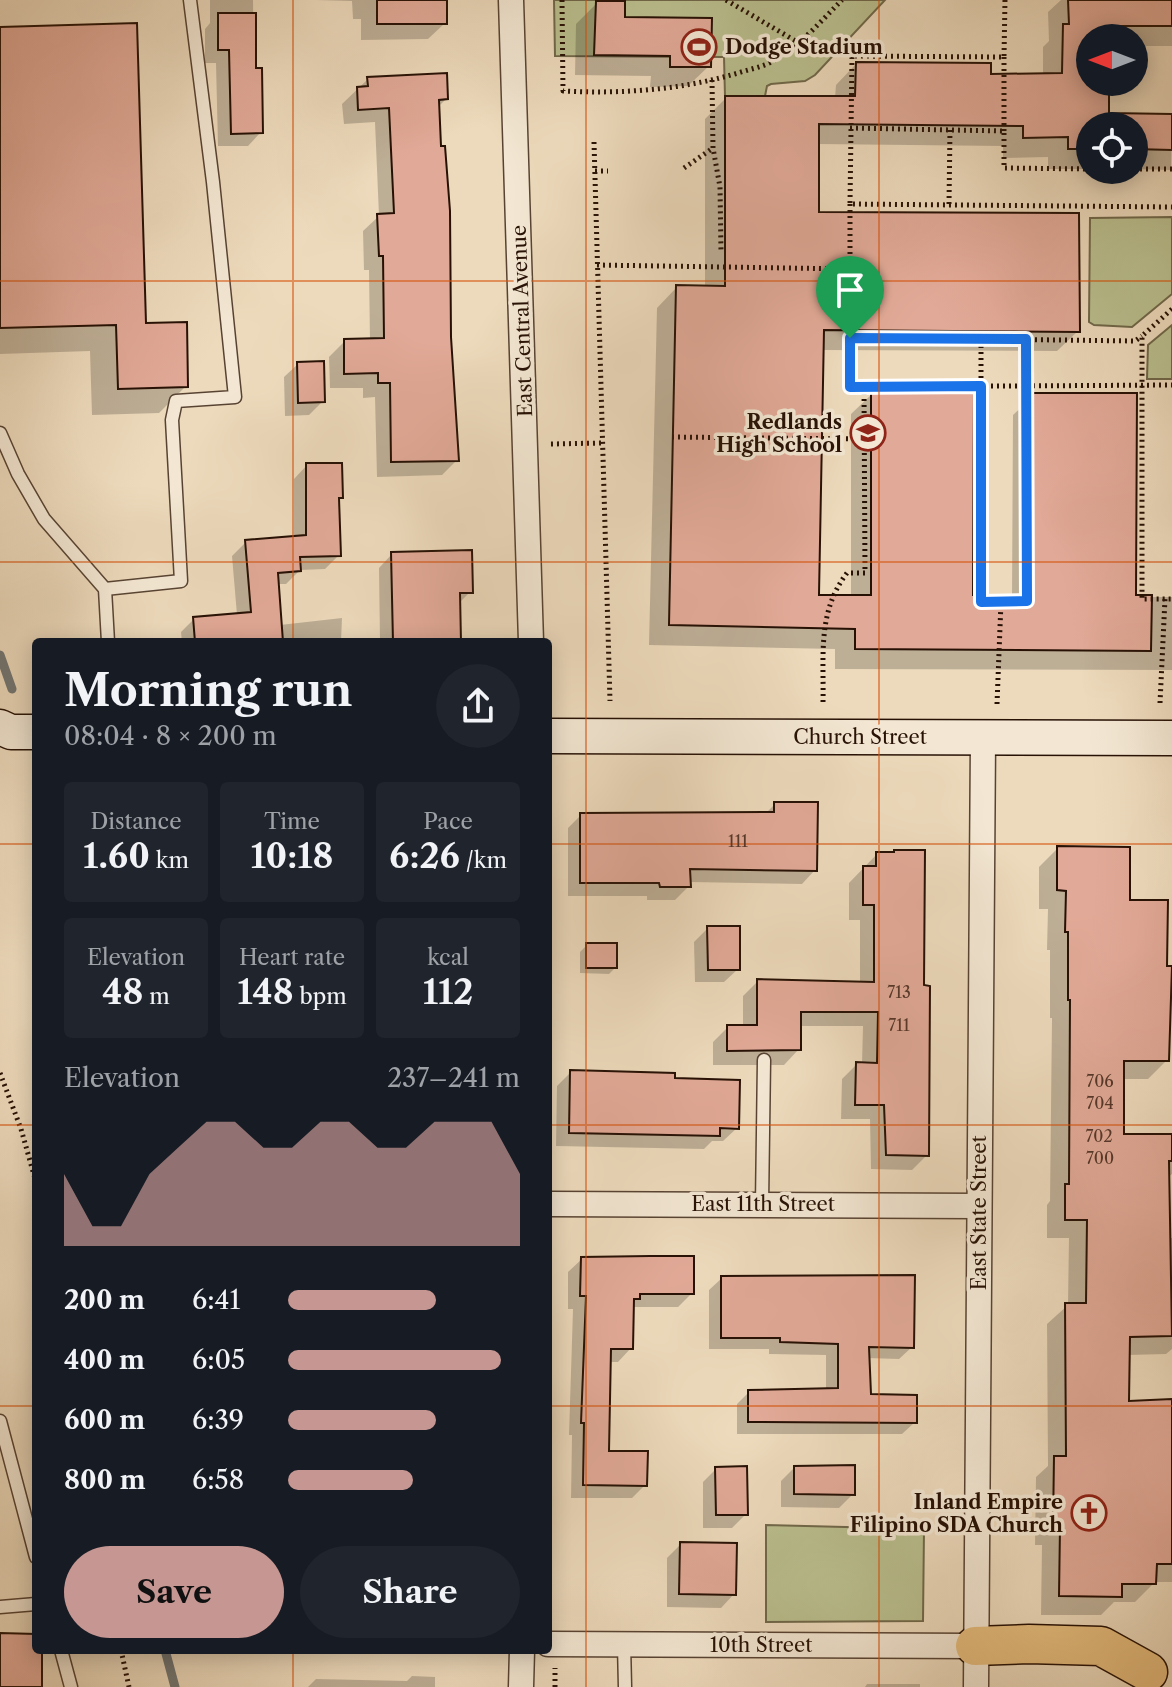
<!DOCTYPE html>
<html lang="en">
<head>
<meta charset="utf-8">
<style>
	:root { --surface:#171b24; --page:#20242c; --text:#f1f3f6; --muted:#9ea1a6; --accent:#c59692 }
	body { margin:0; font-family:"Libre Caslon Text",serif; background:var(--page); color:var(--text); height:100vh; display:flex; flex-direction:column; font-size:30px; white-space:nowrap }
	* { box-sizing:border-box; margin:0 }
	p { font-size:26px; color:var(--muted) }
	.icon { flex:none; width:44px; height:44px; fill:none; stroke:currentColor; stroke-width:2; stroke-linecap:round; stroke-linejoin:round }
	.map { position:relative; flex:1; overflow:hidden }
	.side { position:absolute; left:32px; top:638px; width:520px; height:1016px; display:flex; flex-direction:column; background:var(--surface); border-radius:8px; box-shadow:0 4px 20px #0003 }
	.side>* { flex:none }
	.needle { width:52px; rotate:270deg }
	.controls { position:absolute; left:1076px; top:24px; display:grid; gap:16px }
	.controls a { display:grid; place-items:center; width:72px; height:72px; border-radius:50%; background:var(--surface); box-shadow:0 4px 20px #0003; font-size:40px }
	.pin { position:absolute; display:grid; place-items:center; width:68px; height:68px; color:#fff; margin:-82px -34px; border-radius:50% 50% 50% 0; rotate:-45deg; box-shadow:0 0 8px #0007 }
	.pin .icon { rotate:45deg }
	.round { display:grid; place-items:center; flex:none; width:84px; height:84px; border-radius:42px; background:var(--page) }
	.overview { display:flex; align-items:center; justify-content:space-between; height:136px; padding:0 32px }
	h1 { font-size:44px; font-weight:700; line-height:60px }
	.stats { display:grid; grid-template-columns:repeat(3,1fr); gap:12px; height:136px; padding:8px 32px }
	.stats div { display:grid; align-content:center; border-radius:8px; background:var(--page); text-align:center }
	.stats b { font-size:34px; font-weight:700 }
	.stats small { font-size:22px; font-weight:400 }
	.stats p { font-size:22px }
	.chart { height:224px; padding:16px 32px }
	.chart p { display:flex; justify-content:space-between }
	.chart svg { width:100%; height:144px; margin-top:8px; fill:var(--accent); opacity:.7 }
	.button { display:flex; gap:16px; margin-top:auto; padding:16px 32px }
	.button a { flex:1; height:92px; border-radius:48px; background:var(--accent); color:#111; font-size:32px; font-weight:700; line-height:92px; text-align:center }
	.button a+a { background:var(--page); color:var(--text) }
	ul { padding:0 32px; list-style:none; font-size:26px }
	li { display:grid; grid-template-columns:128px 96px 1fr; align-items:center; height:60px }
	li i { height:20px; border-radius:10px; background:var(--accent) }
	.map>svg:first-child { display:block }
	.green { fill:#babf8f; stroke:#70684a; stroke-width:2 }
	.shadow { fill:#0003 }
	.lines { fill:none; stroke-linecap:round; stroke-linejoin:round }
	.stream { stroke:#707573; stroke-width:9 }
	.building { fill:#e1a997; stroke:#271105; stroke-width:2 }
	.lane-casing { stroke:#584333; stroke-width:15 }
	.street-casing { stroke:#584333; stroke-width:27 }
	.secondary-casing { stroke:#271105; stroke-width:37 }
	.primary-casing { stroke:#271105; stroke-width:41 }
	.path { stroke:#271105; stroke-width:5; stroke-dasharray:2 4; stroke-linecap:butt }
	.lane { stroke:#f3e7d3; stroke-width:12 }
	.street { stroke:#f3e7d3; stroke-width:24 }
	.secondary { stroke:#f3e7d3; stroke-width:34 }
	.primary { stroke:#e6bd7e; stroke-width:38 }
	.route-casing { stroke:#fff; stroke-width:16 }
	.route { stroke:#1a73e8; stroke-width:10 }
	.grid { fill:none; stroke:#d5520b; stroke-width:2; stroke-opacity:0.55 }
	.labels { text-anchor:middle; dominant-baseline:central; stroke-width:7; stroke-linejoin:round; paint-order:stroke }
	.number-label { font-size:16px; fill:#56372a }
	.poi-label { font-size:20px; font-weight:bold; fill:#271105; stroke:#f3e7d3; text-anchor:end }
	.street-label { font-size:20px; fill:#271105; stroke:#f3e7d3 }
</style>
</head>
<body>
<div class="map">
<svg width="1172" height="1687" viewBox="0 0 1172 1687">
	<rect width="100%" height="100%" fill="#eddabc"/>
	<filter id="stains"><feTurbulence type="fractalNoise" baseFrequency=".0025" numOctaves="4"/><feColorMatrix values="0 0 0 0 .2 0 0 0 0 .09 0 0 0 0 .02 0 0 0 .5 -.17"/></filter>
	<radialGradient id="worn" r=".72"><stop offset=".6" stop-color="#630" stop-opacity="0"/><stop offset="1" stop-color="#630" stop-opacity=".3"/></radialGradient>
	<g class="green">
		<path d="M554 0H885L815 75 805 81 771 84 767 86 765 96H725L724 57 555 56Z"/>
		<path d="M1172 217V294L1132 327 1094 325 1089 322 1090 218Z"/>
		<path d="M1172 325V379H1147L1148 345Z"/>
		<path d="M766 1525 924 1529 923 1621 766 1622Z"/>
	</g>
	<g class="shadow">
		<path d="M210 0H253L254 70 261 132 248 146H218L216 63H205V29L210 23Z"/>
		<path d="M316 0H445V23L428 39 361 40V19H353L352 1Z"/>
		<path d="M1061 0H1172V46H1134V38H1090V82H1107V115L1172 116 1171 170 1134 169V126H1090V169H1048V157L1003 158V146L817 144V214L1078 331 1057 351 821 350 817 597H851V414L872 394 971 597H1012L1013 415 1034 395 1134 597H1172V670L835 669V649L649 645 657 308 677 287 705 288V119L726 98H835L836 85 856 64 989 76H1043V47L1049 41 1048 12Z"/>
		<path d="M597 3 623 19 709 66 688 86 650 87 651 76 575 75 576 24Z"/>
		<path d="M0 29 144 325 186 386 159 413 92 415 90 351 0 354Z"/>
		<path d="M368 79 446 99 438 107 439 149 448 211 453 408H456L457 460 442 475 377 477 375 397 363 398V388H330L329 357 345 341H370L369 270H364L363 231 379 216 375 122 344 124 342 104Z"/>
		<path d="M298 364 323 401 309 415 285 416 284 377Z"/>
		<path d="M307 465 341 498 337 501 339 555 325 569 300 570 286 584H277L280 625 342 618 341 642H182L181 632 194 619 237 615 232 556 246 542 294 538V479Z"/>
		<path d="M392 554 470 592 458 604 459 642H380L379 568Z"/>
		<path d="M775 804 815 870 802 884 689 882V886L675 900H647V896H568V828L581 815 765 814Z"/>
		<path d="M1058 848 1128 902 1167 1060 1148 1079H1122V1136H1172V1174L1167 1178V1238H1172V1349L1166 1354 1128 1355 1127 1403 1172 1401V1582H1155L1135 1602H1114L1101 1615H1041L1042 1545H1035L1036 1477 1048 1466 1047 1324 1068 1305 1069 1238H1047V1205L1050 1201 1052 1018H1050V950H1047L1048 909H1039V867Z"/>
		<path d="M877 854 922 987 927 1155 912 1170 871 1169 870 1119H841L842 1079 857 1064H862L863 1026H799V1049L784 1065H713V1042L728 1027H743V996L758 981 860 983V920H849V883Z"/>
		<path d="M708 928 738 969 724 982H695L694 942Z"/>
		<path d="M587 945 615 968 609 974 580 973V952Z"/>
		<path d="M571 1072 673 1080 737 1128 723 1141H712L704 1149 556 1146 557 1086Z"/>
		<path d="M582 1259 692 1293 678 1307H632L631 1348 618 1362H609L607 1453 645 1485 632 1498H571L572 1435H569L573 1309H568V1272Z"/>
		<path d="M722 1278 912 1347 899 1359 867 1358 869 1396 915 1422 902 1434H737V1404L749 1392 826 1391V1355L769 1354V1349H709V1290Z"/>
		<path d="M794 1468 853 1494 839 1508 781 1507V1481Z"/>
		<path d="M716 1469 746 1514 732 1528H703V1482Z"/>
		<path d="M681 1544 734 1594 721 1608 667 1607V1558Z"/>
		<path d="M412 1676 435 1677V1687H308L316 1679 407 1681Z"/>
		<path d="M867 1684H920V1687H865Z"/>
	</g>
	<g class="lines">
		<g class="stream">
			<path d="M0 655 12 689"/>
			<path d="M165 1650 175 1687"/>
		</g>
	</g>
	<g class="building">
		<rect x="377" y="0" width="70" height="24"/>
		<path d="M1068 0H1172V26H1109V38H1090V82H1109V113L1172 114V150L1134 149V126H1090V149H1068V137L1023 138V126L819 124V212L1079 213 1080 332 824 330 819 595H871V392L974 393 973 595H1032L1033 393H1137L1136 595H1152L1151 651 855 649V629L669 625 676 285 725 286V96H855L856 62 991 63V74L1062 73 1063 24H1069Z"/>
		<path d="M596 1H625V17L712 18 711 67H670V56L594 55Z"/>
		<path d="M218 13H256V68H262L263 133 231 134 229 50H218Z"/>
		<path d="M137 23 146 323 187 322 188 387 118 389 116 325 0 328V27Z"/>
		<path d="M447 73 448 99 439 100 441 146H445L450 211 451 337 459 461 391 462 390 383H378V373L344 374V339L384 338 383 256H379L377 214 394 213 389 108 358 110 357 87 368 86 367 77Z"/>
		<path d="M324 361 325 402 298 403 297 362Z"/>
		<path d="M306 463H342L343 498H339L341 556 300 557 301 571 278 573 283 642H195L193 617 251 612 245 540 306 535Z"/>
		<path d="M472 550 473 593H460L461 642H393L391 552Z"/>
		<path d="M774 802H818L817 871 690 869 691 887H660L659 883H580V813L774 812Z"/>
		<path d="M1057 846 1130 847V900H1168L1167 966H1172L1169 1061H1124V1134H1172V1161H1169L1172 1336 1130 1337 1129 1401 1172 1399V1564H1157L1156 1584H1122V1597L1059 1596 1060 1527H1053L1054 1456H1066L1065 1303H1086L1087 1220H1065V1184H1069L1070 1000H1068V932H1065L1066 891 1057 890Z"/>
		<path d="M894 850H925L924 985 930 986 929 1156 886 1155 884 1105H855L856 1062 877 1063 878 1012H801V1050L727 1051V1025H757V979L874 982V905H863V866H876V852H894Z"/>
		<path d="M707 926H740V970H708Z"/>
		<rect x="586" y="943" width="31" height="25"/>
		<path d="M570 1070 675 1073V1078L740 1080 739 1129 720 1128V1136L569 1133Z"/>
		<path d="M650 1256H694V1294H640V1299H634L633 1349H611L609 1451H648L647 1486 583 1485 584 1423H581L586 1296H580L581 1257Z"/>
		<path d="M915 1275 914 1348 869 1347 871 1394 917 1395V1423L748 1422V1390L838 1388V1344L780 1342V1338H721V1276Z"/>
		<path d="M855 1465V1495L794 1494V1466Z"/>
		<path d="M747 1466 748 1515H716L715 1467Z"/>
		<path d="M680 1542 737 1543 736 1595 679 1594Z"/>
		<path d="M0 1633 36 1634V1650H42V1687H0Z"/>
	</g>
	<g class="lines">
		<defs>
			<g id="lane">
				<path d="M0 433 18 474 44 519 105 589 108 642"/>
				<path d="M105 589 181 581 172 420 176 401 235 397 213 182 190 0"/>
				<path d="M762 1204 764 1060"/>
				<path d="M0 1421 36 1557"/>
				<path d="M0 1607 36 1604"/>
				<path d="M624 1644 625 1687"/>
				<path d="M61 1650 71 1687"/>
			</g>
			<g id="street">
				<path d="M511 0 531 642"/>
				<path d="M548 1204 979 1206"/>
				<path d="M548 1644 975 1646"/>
				<path d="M521 1687 522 1650"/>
				<path d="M976 1687 983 739"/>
			</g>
			<g id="secondary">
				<path d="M0 727 11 732H36"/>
				<path d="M548 736 1172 738"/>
			</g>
			<path id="primary" d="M975 1646 1029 1644 1101 1646 1148 1672"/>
		</defs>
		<use href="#lane" class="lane-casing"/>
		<use href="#street" class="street-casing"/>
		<use href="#secondary" class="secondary-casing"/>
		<use href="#primary" class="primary-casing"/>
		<g class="path">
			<path d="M562 0 563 91C623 94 681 90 738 73 750 69 763 67 773 61 800 46 821 21 842 0"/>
			<path d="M726 0 799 43"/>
			<path d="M1005 0 1004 57 852 56 850 204 1172 207"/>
			<path d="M1004 57V131"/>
			<path d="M712 80 713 148 720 187 721 252"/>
			<path d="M850 128 1004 131V168L1090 169"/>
			<path d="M594 142 610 701"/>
			<path d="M684 168 713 148"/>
			<path d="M1134 169H1172"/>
			<path d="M595 171H608"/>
			<path d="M850 204V387L1172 385"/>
			<path d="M949 204 950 129"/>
			<path d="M597 265 850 269"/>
			<path d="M1172 309 1142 336V599H1172"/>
			<path d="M850 338 981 339V602L1027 601 1026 339"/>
			<path d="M981 339 1135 341 1142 336"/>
			<path d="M672 437 863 439"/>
			<path d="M551 444 602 443"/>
			<path d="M823 702C824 656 817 612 847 573H865L864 387"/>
			<path d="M1160 703 1165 599"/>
			<path d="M997 704 1001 602"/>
			<path d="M0 1073 21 1129 36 1182"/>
			<path d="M121 1650 129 1687"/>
			<path d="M555 1687V1668"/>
		</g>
		<use href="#lane" class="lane"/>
		<use href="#street" class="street"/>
		<use href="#secondary" class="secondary"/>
		<use href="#primary" class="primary"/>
	</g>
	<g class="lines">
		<defs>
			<path id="route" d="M850 338 1026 339 1027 601 981 602V386L850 387Z"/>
		</defs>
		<use href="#route" class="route-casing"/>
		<use href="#route" class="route"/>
	</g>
	<path class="grid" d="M293 0V642M586 0V1687M879 0V1687M0 281H1172M0 562H1172M0 844H36M548 844H1172M0 1125H36M548 1125H1172M0 1406H36M548 1406H1172M293 1650V1687"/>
	<defs>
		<symbol id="stadium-ring" viewBox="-11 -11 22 22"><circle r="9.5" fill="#f3e7d3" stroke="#8f2418" stroke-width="1.5"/><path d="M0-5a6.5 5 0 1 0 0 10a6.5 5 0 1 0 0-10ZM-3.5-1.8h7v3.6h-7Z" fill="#8f2418"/></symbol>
		<symbol id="school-ring" viewBox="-11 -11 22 22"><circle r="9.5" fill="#f3e7d3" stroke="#8f2418" stroke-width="1.5"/><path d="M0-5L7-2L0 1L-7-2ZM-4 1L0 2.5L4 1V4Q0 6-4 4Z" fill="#8f2418"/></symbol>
		<symbol id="church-ring" viewBox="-11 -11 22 22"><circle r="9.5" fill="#f3e7d3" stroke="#8f2418" stroke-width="1.5"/><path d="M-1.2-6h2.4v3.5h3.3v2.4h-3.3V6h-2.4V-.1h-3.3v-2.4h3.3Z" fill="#8f2418"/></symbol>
	</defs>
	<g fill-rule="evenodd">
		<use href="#stadium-ring" x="679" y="27" width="40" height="40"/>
		<use href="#school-ring" x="848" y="413" width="40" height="40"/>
		<use href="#church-ring" x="1069" y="1493" width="40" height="40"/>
	</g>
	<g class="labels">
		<g class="number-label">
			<text x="738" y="841">111</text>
			<text x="899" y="992">713</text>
			<text x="899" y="1025">711</text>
			<text x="1100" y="1081">706</text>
			<text x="1100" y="1103">704</text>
			<text x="1099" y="1136">702</text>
			<text x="1100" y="1158">700</text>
		</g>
		<g class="poi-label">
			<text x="725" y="47" text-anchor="start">Dodge Stadium</text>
			<text x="842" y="422">Redlands<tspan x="842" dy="23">High School</tspan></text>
			<text x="1063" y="1502">Inland Empire<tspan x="1063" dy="23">Filipino SDA Church</tspan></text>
		</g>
		<g class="street-label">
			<text transform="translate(522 321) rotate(-92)">East Central Avenue</text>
			<text x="860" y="737">Church Street</text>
			<text x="763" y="1204">East 11th Street</text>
			<text transform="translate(979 1213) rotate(-90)">East State Street</text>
			<text x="761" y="1645">10th Street</text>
		</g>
	</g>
	<rect width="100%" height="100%" filter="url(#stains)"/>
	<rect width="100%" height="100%" fill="url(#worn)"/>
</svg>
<div class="controls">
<a><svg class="needle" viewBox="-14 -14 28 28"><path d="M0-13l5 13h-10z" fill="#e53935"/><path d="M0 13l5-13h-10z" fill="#9ea1a6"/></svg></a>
<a><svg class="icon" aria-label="locate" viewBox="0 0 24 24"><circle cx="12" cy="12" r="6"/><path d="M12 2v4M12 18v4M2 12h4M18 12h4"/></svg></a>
</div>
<div class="pin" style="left:850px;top:338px;background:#1e9e55"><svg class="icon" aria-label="arrive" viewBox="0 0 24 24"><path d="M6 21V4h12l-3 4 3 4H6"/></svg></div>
<section class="side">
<div class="overview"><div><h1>Morning run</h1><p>08:04 · 8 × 200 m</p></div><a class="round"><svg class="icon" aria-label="share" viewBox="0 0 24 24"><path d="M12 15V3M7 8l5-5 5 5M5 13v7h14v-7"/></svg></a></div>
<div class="stats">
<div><p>Distance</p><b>1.60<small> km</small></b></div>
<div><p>Time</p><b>10:18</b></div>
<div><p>Pace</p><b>6:26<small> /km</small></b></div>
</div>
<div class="stats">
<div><p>Elevation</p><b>48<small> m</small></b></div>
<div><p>Heart rate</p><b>148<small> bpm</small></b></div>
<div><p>kcal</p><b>112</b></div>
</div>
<div class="chart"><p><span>Elevation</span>237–241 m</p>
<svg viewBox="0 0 160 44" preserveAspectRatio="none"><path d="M0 44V22L10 38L20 38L30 22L40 14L50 6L60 6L70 14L80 14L90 6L100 6L110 14L120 14L130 6L140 6L150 6L160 22V44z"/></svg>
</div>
<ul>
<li><b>200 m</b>6:41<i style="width:64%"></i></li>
<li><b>400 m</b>6:05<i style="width:92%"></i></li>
<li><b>600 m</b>6:39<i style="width:64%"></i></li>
<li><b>800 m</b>6:58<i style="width:54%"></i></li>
</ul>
<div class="button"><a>Save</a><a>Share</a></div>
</section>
</div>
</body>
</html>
